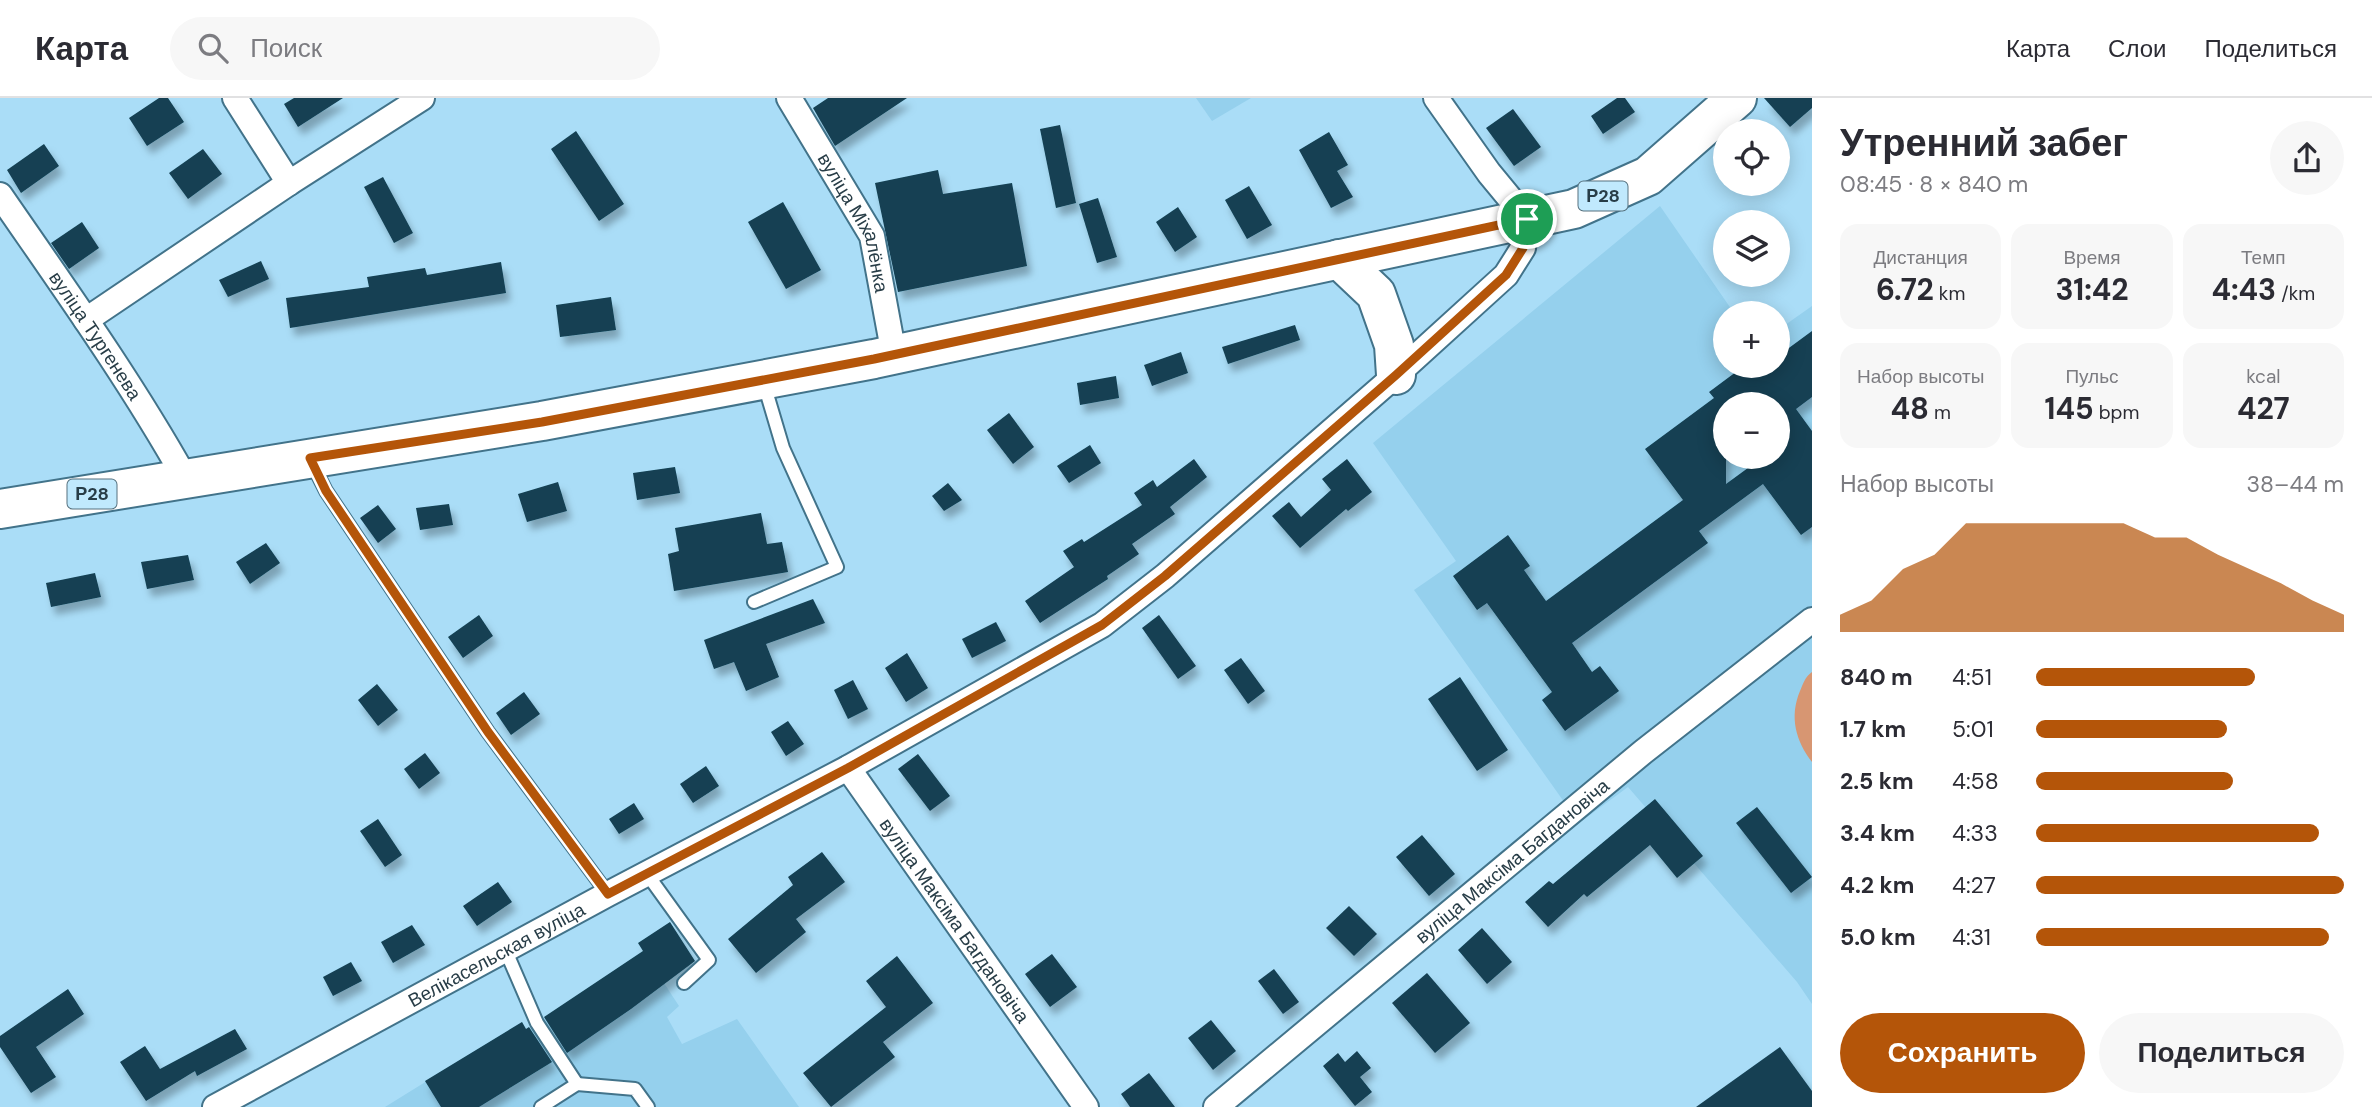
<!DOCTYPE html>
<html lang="ru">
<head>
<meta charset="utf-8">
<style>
	:root { --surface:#fff; --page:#f7f7f7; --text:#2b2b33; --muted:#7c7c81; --line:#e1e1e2; --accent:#b45509 }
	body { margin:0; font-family:"DM Sans",sans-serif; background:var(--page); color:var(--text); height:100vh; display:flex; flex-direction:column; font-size:26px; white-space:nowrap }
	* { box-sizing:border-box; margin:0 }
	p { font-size:23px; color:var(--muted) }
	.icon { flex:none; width:38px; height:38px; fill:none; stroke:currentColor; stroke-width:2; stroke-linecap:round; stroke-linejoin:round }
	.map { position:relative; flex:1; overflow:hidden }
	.panel { display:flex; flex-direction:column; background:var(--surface); width:560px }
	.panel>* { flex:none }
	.controls { position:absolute; left:1713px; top:21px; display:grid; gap:14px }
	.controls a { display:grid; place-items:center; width:77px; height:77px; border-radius:50%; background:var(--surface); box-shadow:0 4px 18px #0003; font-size:35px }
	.pin { position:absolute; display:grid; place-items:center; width:60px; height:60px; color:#fff; margin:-30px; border:4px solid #fff; border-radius:50%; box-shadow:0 2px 7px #0007 }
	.round { display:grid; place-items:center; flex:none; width:74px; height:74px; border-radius:37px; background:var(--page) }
	.head { display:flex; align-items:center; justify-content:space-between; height:119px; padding:0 28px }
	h1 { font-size:38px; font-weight:700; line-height:52px }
	.metrics { display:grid; grid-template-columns:repeat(3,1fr); gap:10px; height:119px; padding:7px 28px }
	.metrics div { display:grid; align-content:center; border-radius:18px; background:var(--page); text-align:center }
	.metrics b { font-size:30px; font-weight:700 }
	.metrics small { font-size:19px; font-weight:400 }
	.metrics p { font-size:19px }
	.chart { height:196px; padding:14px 28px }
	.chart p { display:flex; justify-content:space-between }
	.chart svg { width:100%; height:126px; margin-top:7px; fill:var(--accent); opacity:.7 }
	.cta { display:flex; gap:14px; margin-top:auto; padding:14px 28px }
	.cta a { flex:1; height:80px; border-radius:42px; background:var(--accent); color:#fff; font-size:28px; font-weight:700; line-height:80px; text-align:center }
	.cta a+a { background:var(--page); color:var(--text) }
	ul { padding:0 28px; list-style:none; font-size:23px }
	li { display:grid; grid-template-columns:112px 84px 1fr; align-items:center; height:52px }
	li i { height:18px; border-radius:9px; background:var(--accent) }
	header { display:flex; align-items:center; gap:42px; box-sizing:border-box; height:98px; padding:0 35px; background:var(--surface); border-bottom:2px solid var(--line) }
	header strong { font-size:33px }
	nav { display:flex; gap:38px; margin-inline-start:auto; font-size:24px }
	.search { width:490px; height:63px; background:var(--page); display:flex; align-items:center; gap:18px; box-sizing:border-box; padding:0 24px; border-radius:38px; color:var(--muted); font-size:26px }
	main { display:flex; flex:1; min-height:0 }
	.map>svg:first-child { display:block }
	.built { fill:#95d0ed; fill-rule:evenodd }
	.green { fill:#d79672 }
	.building { fill:#134053; fill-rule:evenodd; filter:url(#shadow) }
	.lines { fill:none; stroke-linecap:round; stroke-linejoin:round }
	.lane-casing { stroke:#42738a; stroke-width:16 }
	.street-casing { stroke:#42738a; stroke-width:28 }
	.primary-casing { stroke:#42738a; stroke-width:42 }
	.lane { stroke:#fff; stroke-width:12 }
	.street { stroke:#fff; stroke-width:24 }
	.primary { stroke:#fff; stroke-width:38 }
	.route-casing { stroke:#fff; stroke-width:14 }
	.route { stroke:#b45509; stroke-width:9 }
	.labels { text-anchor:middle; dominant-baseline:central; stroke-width:7; stroke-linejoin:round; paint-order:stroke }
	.shield { fill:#c0e9fd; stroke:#56717e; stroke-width:2 }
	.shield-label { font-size:18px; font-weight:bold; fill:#283d47 }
	.street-label { font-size:19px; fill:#283d47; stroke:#c0e9fd }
</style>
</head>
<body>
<header>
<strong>Карта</strong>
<div class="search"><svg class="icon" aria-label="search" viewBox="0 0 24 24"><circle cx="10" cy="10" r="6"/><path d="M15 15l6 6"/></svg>Поиск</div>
<nav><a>Карта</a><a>Слои</a><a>Поделиться</a></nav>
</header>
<main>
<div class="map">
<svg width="1812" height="1009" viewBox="0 0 1812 1009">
	<defs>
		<filter id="shadow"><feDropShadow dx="4.5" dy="8" stdDeviation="3.5" flood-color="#0004"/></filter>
	</defs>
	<rect width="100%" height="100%" fill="#aaddf7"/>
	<g class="built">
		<path d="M1196 0H1251L1212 23Z"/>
		<path d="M1660 108 1734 215H1726V268H1778V232L1812 208V906L1797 884 1628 689 1579 725 1414 492 1456 463 1373 345ZM1726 306H1778V359H1726Z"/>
		<path d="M643 853 679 908 667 919 682 946 737 921 799 1009H385L522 924 527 932Z"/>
	</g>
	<path class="green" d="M1812 574V664C1796 643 1789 619 1800 593 1803 586 1805 579 1812 574Z"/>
	<g class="building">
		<path d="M159 0H168L184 24 147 48 129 20Z"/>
		<path d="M294 0H343L298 29 284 6Z"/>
		<path d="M828 0H907L835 48 813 10Z"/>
		<path d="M1617 0H1625L1635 14 1603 36 1591 18Z"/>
		<path d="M1764 0H1812V10L1790 29Z"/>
		<path d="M1513 11 1541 49 1514 68 1486 30Z"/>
		<path d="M1060 27 1076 105 1056 110 1040 31Z"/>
		<path d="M576 33 624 106 599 123 551 51Z"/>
		<path d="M1329 34 1348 67 1337 73 1353 99 1331 110 1299 52Z"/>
		<path d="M44 46 59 68 21 95 7 72Z"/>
		<path d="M203 51 222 76 188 101 169 75Z"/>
		<path d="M938 72 943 96 1012 85 1027 168 898 194 875 85Z"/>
		<path d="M383 79 413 135 394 145 364 89Z"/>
		<path d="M1249 88 1272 127 1247 141 1225 102Z"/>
		<path d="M1098 100 1117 159 1097 165 1079 106Z"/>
		<path d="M783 104 821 172 786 191 748 124Z"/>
		<path d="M1178 109 1197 139 1175 154 1156 124Z"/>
		<path d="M82 124 99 150 69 171 51 145Z"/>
		<path d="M261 163 269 181 228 199 219 182Z"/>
		<path d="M501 164 506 195 290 230 286 200 369 189 367 179 425 170 427 177Z"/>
		<path d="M611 199 616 232 560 239 556 207Z"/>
		<path d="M1295 227 1300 242 1228 266 1222 249Z"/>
		<path d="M1812 233V299L1796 311 1812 333V429L1801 437 1763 386 1699 433 1708 445 1572 545 1592 574 1600 568 1619 593 1565 633 1542 602 1552 594 1487 505 1477 512 1453 478 1508 437 1530 468 1524 472 1546 503 1683 402 1645 351 1714 300 1709 294 1744 268H1778V258ZM1726 306H1778V359H1763L1726 386Z"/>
		<path d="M1181 254 1188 275 1152 288 1144 267Z"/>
		<path d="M1116 278 1119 300 1080 307 1077 285Z"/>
		<path d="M1009 315 1034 349 1013 366 987 332Z"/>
		<path d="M1090 347 1101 365 1069 385 1057 368Z"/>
		<path d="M1194 361 1207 379 1170 409 1175 416 1132 446 1139 456 1107 478 1108 481 1040 525 1025 503 1074 469 1063 453 1082 441 1084 444 1142 407 1134 395 1153 382 1157 389Z"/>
		<path d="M1347 361 1372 394 1348 413 1346 411 1300 450 1272 418 1289 404 1301 419 1331 392 1322 381Z"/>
		<path d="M675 369 680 395 637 402 633 375Z"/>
		<path d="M558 384 567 413 527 424 518 396Z"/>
		<path d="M948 385 962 402 944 413 932 398Z"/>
		<path d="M449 406 453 427 420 432 416 410Z"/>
		<path d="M378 407 396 431 378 445 360 420Z"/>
		<path d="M761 415 767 446 782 444 788 474 674 493 668 456 679 453 675 430Z"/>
		<path d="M266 445 280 465 250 486 236 464Z"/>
		<path d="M188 457 194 482 147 491 141 464Z"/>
		<path d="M95 475 101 499 51 509 46 485Z"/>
		<path d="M813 501 825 525 766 546 779 579 746 593 734 564 714 571 704 542Z"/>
		<path d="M479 517 493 538 463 560 448 539Z"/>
		<path d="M1159 517 1196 568 1178 581 1142 530Z"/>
		<path d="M996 524 1006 543 972 560 962 541Z"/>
		<path d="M907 555 928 590 906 604 885 570Z"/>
		<path d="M1241 560 1265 593 1248 606 1224 572Z"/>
		<path d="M1460 579 1508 652 1477 673 1428 601Z"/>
		<path d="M853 582 868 611 848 621 834 592Z"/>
		<path d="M377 586 398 612 378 628 358 602Z"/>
		<path d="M524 594 540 616 511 637 496 615Z"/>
		<path d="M788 623 804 646 786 658 771 634Z"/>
		<path d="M425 655 440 675 419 691 404 671Z"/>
		<path d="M918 656 950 698 930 713 898 671Z"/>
		<path d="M706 668 719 688 693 705 680 686Z"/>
		<path d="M1655 701 1703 758 1677 780 1650 747 1587 799 1584 796 1548 829 1525 804 1549 783 1553 786Z"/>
		<path d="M634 705 644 721 619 736 609 721Z"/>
		<path d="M1757 709 1812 779 1791 795 1736 725Z"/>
		<path d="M378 721 402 757 385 769 360 733Z"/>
		<path d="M1422 737 1455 776 1429 798 1396 759Z"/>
		<path d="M822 754 845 784 796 821 806 834 756 875 728 841 793 787 788 779Z"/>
		<path d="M498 784 512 804 477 828 463 808Z"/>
		<path d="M1349 808 1377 836 1354 858 1326 830Z"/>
		<path d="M670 824 695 863 631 911 567 955 544 919 643 853 638 845Z"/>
		<path d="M412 827 425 847 393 865 381 844Z"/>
		<path d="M1482 830 1512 864 1487 886 1458 852Z"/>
		<path d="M1052 856 1077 889 1050 909 1025 876Z"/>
		<path d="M897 858 933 905 883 944 895 959 831 1009 803 975 886 909 866 883Z"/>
		<path d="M351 864 362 883 333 898 323 879Z"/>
		<path d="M1274 871 1299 904 1283 916 1258 883Z"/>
		<path d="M1427 875 1470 925 1435 955 1392 905Z"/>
		<path d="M68 891 84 916 36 949 56 979 31 995 0 949V938Z"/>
		<path d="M1211 922 1236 953 1213 972 1188 940Z"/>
		<path d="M522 924 526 931 529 929 552 964 479 1009H441L425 983Z"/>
		<path d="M235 931 247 951 197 978 195 973 146 1003 120 964 145 948 160 971Z"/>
		<path d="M1780 949 1812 993V1009H1696Z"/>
		<path d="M1357 953 1371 970 1360 979 1372 994 1355 1008 1323 968 1338 955 1345 964Z"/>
		<path d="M1149 975 1175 1009H1130L1121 996Z"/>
	</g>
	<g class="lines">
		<defs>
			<g id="lane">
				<path d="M311 363 326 393 488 634 608 796"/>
				<path d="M754 504 837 469 783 350 764 286"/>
				<path d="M647 776 709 862 684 885"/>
				<path d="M505 851 537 925 577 986 541 1009"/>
				<path d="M577 986 635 991 648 1009"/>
			</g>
			<g id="street">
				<path d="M235 0 289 85"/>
				<path id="s1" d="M789 0 872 138 894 257"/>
				<path id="s2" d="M0 97C64 190 130 282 185 380"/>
				<path d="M86 222 289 85 422 0"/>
				<path id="s3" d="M848 670 1086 1009"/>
				<path id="s4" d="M215 1009 608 796 848 670 1102 527 1165 478 1396 277 1506 177 1523 150 1527 121 1489 75 1436 0"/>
				<path id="s5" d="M1216 1009 1643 654 1812 522"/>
			</g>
			<g id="primary">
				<path d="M1339 161 1376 196 1394 247 1396 277"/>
				<path d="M0 411 542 323 874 261 1574 111 1648 78 1737 0"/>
			</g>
		</defs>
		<use href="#lane" class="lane-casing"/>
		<use href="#street" class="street-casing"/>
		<use href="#primary" class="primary-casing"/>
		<use href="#lane" class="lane"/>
		<use href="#street" class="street"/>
		<use href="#primary" class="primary"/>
	</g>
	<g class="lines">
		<defs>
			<path id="route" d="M1527 121 1523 150 1506 177 1396 277 1165 478 1102 527 848 670 608 796 488 634 326 393 310 360 542 324 874 261Z"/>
		</defs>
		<use href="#route" class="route-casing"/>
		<use href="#route" class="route"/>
	</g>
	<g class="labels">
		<g class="shield">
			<rect x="1578.5" y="83.5" width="49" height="29" rx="5"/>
			<rect x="67.5" y="381.5" width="49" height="29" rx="5"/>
		</g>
		<g class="shield-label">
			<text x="1603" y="98">Р28</text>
			<text x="92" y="396">Р28</text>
		</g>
		<g class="street-label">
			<text stroke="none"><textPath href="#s1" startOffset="142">вуліца Міхалёнка</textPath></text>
			<text stroke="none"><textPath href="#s2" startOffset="170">вуліца Тургенева</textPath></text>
			<text stroke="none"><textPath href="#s5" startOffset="385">вуліца Максіма Багдановіча</textPath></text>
			<text stroke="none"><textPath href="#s3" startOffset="186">вуліца Максіма Багдановіча</textPath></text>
			<text stroke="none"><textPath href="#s4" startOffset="320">Велікасельская вуліца</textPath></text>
		</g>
	</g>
</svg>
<div class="controls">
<a><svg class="icon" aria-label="locate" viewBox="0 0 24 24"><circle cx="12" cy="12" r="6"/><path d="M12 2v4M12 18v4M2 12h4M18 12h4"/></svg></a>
<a><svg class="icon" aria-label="layers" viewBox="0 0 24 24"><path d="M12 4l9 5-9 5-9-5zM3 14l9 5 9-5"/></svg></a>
<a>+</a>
<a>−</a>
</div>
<div class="pin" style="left:1527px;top:121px;background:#1e9e55"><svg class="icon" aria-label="arrive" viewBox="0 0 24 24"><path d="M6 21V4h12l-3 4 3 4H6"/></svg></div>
</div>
<section class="panel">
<div class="head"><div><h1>Утренний забег</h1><p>08:45 · 8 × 840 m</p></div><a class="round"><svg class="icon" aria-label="share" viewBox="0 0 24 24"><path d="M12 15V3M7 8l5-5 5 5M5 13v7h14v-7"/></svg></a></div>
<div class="metrics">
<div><p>Дистанция</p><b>6.72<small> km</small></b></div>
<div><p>Время</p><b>31:42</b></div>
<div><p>Темп</p><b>4:43<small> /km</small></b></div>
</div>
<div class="metrics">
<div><p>Набор высоты</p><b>48<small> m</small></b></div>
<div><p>Пульс</p><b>145<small> bpm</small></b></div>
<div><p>kcal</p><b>427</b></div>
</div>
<div class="chart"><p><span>Набор высоты</span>38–44 m</p>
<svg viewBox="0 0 160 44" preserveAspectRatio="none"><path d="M0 44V38L10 33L20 22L30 17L40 6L50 6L60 6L70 6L80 6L90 6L100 11L110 11L120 17L130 22L140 27L150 33L160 38V44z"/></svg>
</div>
<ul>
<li><b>840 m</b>4:51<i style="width:71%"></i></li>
<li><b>1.7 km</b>5:01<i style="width:62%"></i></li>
<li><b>2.5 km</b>4:58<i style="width:64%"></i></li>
<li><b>3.4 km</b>4:33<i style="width:92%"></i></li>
<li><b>4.2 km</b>4:27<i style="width:100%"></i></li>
<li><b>5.0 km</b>4:31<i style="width:95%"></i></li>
</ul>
<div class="cta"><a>Сохранить</a><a>Поделиться</a></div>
</section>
</main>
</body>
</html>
